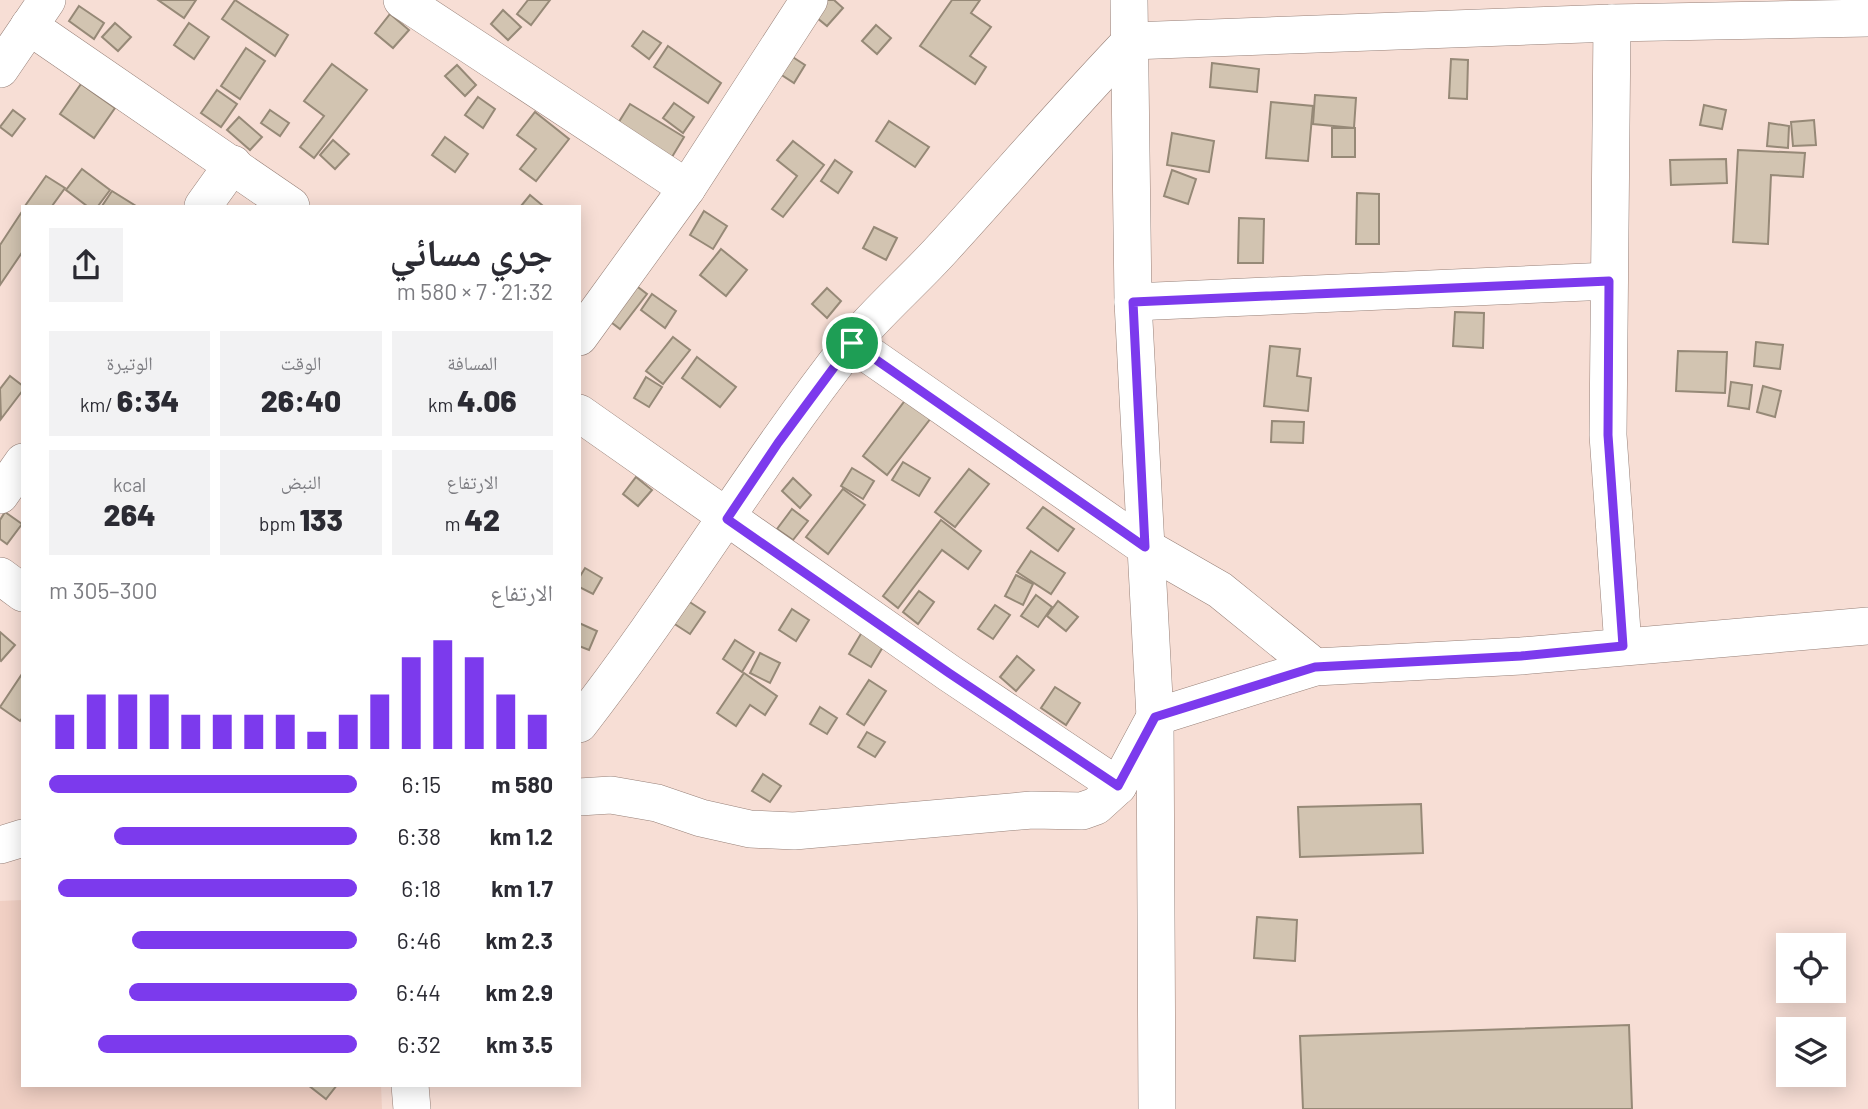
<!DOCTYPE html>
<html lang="ar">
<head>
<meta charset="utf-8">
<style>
	:root { --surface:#fff; --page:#f2f2f3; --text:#2b2b33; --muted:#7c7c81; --accent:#7c3aed }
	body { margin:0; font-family:Barlow,"Noto Naskh Arabic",sans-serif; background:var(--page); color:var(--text); direction:rtl; height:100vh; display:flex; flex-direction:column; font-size:26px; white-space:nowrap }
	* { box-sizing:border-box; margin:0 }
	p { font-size:23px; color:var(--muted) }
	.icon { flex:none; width:38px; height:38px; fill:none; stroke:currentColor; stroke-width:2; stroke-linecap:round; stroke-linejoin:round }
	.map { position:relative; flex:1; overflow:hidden; direction:ltr }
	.side { position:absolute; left:21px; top:205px; width:560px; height:882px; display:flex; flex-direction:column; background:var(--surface); border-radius:0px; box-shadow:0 4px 18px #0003; direction:rtl }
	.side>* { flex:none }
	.fabs { position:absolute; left:1776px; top:933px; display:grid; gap:14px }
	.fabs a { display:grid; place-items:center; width:70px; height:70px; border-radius:0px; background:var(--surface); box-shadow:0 4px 18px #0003; font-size:35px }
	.pin { position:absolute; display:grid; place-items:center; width:60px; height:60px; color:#fff; margin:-30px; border:4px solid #fff; border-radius:50%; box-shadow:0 2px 7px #0007 }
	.round { display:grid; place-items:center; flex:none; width:74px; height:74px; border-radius:0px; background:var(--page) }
	.headline { display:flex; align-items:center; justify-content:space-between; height:119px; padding:0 28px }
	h1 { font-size:38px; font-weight:800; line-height:52px }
	.figures { display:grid; grid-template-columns:repeat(3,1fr); gap:10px; height:119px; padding:7px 28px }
	.figures div { display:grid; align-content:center; border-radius:0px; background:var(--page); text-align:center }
	.figures b { font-size:30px; font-weight:800 }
	.figures small { font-size:19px; font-weight:400 }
	.figures p { font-size:19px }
	.chart { height:196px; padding:14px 28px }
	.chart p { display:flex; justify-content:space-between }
	.chart svg { width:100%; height:126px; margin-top:7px; stroke:var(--accent); stroke-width:6 }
	ul { padding:0 28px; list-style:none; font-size:23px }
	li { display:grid; grid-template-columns:112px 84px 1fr; align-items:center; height:52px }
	li i { height:18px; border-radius:9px; background:var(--accent) }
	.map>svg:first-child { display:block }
	.built { fill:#f1d0c4 }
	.building { fill:#d2c4b1; stroke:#968977; stroke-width:2 }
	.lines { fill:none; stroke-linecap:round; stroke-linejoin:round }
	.minor-casing { stroke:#978078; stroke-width:38 }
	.minor { stroke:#fff; stroke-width:37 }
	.route-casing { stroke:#fff; stroke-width:14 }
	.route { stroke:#7c3aed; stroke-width:9 }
</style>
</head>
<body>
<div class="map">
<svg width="1868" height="1109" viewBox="0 0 1868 1109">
	<rect width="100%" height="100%" fill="#f7ded5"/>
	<path class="built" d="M23 900V1085H381L382 1109H0V901Z"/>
	<g class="building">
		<path d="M158 0H196L184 18Z"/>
		<path d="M235 0 288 35 275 56 222 19Z"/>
		<path d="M528 0H550L531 25 517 14Z"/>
		<path d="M822 0H834L843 8 827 26 811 13Z"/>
		<path d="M952 0H980L971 13 991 27 970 56 986 67 975 84 920 46Z"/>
		<path d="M79 6 104 23 94 39 69 21Z"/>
		<path d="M503 10 521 27 508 40 491 24Z"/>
		<path d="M390 14 409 30 393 48 375 33Z"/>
		<path d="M115 23 131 37 118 51 102 37Z"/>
		<path d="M189 23 209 37 194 59 174 45Z"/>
		<path d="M876 25 891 38 877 54 862 41Z"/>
		<path d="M643 31 661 43 649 59 632 46Z"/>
		<path d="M668 46 721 83 708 103 654 67Z"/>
		<path d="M246 48 265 61 240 99 221 86Z"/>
		<path d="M788 54 805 65 794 83 777 72Z"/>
		<path d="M1451 59 1468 60 1467 99 1449 98Z"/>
		<path d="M1212 63 1259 69 1257 92 1210 87Z"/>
		<path d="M332 64 367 90 314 158 300 147 324 116 304 101Z"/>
		<path d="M457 65 476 85 465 96 445 76Z"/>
		<path d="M81 84 115 108 94 138 60 114Z"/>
		<path d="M217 90 237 104 221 127 201 113Z"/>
		<path d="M1315 95 1356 98 1354 128 1313 124Z"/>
		<path d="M478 97 495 109 483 128 465 115Z"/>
		<path d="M1271 102 1313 106 1308 161 1266 158Z"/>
		<path d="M674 103 694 117 683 133 663 118Z"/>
		<path d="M630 104 684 137 672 157 617 125Z"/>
		<path d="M1704 105 1726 110 1722 129 1700 125Z"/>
		<path d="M13 110 25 119 12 136 0 127Z"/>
		<path d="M270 110 289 123 280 136 261 123Z"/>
		<path d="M535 112 569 139 536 181 520 169 536 149 517 135Z"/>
		<path d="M239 117 262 137 250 150 227 130Z"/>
		<path d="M1814 120 1816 145 1793 146 1791 122Z"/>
		<path d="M889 121 929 147 915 167 876 141Z"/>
		<path d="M1769 123 1789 126 1788 148 1767 146Z"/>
		<rect x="1332" y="128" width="23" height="29"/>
		<path d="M1172 133 1214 141 1209 172 1167 165Z"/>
		<path d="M445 137 468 154 455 172 432 155Z"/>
		<path d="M333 140 349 154 335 169 320 155Z"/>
		<path d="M793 141 824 165 783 217 772 209 797 176 777 160Z"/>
		<path d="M1738 150 1805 153 1803 177 1771 175 1768 244 1733 242Z"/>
		<path d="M1726 159 1727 183 1671 185 1670 160Z"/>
		<path d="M835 160 852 172 838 193 821 181Z"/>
		<path d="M82 169 110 190 98 206H87L66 190Z"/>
		<path d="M1172 170 1196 179 1188 204 1164 196Z"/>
		<path d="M46 176 65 188 52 206H25Z"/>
		<path d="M112 191 136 206H102Z"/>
		<path d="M1357 193 1379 194V244H1356Z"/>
		<path d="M530 195 542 205 541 206H521Z"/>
		<path d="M23 210V251L0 285V245Z"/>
		<path d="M704 211 727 226 713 249 690 235Z"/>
		<path d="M1239 218 1264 219 1263 263H1238Z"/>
		<path d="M874 227 897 238 886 260 863 248Z"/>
		<path d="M721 249 747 270 726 296 700 275Z"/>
		<path d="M630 281 647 294 620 329 603 316Z"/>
		<path d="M827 288 841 301 827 318 812 304Z"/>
		<path d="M652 294 676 311 665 328 641 310Z"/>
		<path d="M1455 312 1484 313 1483 348 1453 346Z"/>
		<path d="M673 337 690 350 663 384 646 371Z"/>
		<path d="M1756 342 1783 345 1780 369 1754 366Z"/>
		<path d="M1270 346 1300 349 1297 376 1311 378 1308 411 1264 406Z"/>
		<path d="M1678 351 1727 352 1725 393 1676 391Z"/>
		<path d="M697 357 736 387 720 407 682 378Z"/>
		<path d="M10 376 23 386V390L1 419 0 389Z"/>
		<path d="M646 377 662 387 649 407 634 398Z"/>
		<path d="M1731 382 1752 385 1749 409 1728 406Z"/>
		<path d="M916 386 941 405 887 475 863 456Z"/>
		<path d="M1763 386 1781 391 1775 417 1757 412Z"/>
		<path d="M1272 421 1304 422 1303 443 1271 442Z"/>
		<path d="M903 462 930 478 919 496 892 480Z"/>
		<path d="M852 468 874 481 863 499 841 486Z"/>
		<path d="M969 469 989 484 955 527 935 512Z"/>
		<path d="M636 477 652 490 638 506 623 494Z"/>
		<path d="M793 478 811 495 800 508 782 491Z"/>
		<path d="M843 489 865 505 828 554 806 537Z"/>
		<path d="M1043 507 1074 529 1058 551 1027 528Z"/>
		<path d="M792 509 808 521 793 540 777 529Z"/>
		<path d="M5 512 22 524 7 544 0 539V520Z"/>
		<path d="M941 520 981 551 968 569 942 550 898 608 883 596Z"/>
		<path d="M1031 551 1065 573 1051 594 1017 572Z"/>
		<path d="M585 568 602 578 593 594 579 587V578Z"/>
		<path d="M1016 575 1033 584 1023 605 1005 596Z"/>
		<path d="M919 591 934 602 918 624 903 612Z"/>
		<path d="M1036 595 1052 607 1038 627 1021 616Z"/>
		<path d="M685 599 705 612 690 634 670 621Z"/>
		<path d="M1058 601 1078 617 1066 631 1047 616Z"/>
		<path d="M995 605 1010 615 993 639 978 629Z"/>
		<path d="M792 609 809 620 796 641 779 630Z"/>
		<path d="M579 623 597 631 589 650 579 646Z"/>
		<path d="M0 632 15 645 1 661 0 660Z"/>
		<path d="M862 632 884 645 871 667 849 654Z"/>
		<path d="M735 640 754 652 742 672 723 659Z"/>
		<path d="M760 653 780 663 770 683 750 673Z"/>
		<path d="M1017 656 1034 670 1016 691 1000 677Z"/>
		<path d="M744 673 777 696 765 715 750 705 736 726 717 713Z"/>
		<path d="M22 674 23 717 20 721 0 707Z"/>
		<path d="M869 680 886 691 864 725 847 714Z"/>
		<path d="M1055 687 1080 703 1066 725 1041 708Z"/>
		<path d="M820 707 837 718 827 734 810 724Z"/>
		<path d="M867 732 885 742 875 757 858 747Z"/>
		<path d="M763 774 781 786 770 802 752 791Z"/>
		<path d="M1421 804 1423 853 1300 857 1298 807Z"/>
		<path d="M1257 917 1297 920 1295 961 1254 958Z"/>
		<path d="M1629 1025 1632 1109H1303L1300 1036Z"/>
		<path d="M308 1085H337L326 1099Z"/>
	</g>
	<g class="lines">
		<defs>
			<g id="minor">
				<path d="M402 0 687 188"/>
				<path d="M1129 0 1133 302 1155 717 1157 1109"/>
				<path d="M1612 23 1608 435 1623 646"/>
				<path d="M29 26 291 206"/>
				<path d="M0 69 47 0"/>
				<path d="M203 206 233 164"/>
				<path d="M1133 302 1609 281"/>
				<path d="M579 337 687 188 809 0"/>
				<path d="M852 343 1145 547 1220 590 1315 667"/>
				<path d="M579 413 949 673 1118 786"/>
				<path d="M0 495 23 462"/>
				<path d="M0 576 23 593"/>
				<path d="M579 724C675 601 754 467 850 345 878 311 912 282 942 249 1005 180 1066 109 1131 41L1612 23 1868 18"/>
				<path d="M579 797 611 795 657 803 701 818 750 829 794 831 1032 810 1082 811 1096 806 1118 786 1155 717 1315 667 1521 656 1868 626"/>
				<path d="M0 845 23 838"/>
				<path d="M410 1085 412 1109"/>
			</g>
		</defs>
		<use href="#minor" class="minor-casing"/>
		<use href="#minor" class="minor"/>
	</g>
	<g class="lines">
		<defs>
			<path id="route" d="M1609 281 1608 435 1623 646 1521 656 1315 667 1155 717 1118 786 949 673 727 519 778 443 852 343 1145 547 1133 302Z"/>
		</defs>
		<use href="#route" class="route-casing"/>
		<use href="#route" class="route"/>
	</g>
</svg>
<div class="fabs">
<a><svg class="icon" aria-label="locate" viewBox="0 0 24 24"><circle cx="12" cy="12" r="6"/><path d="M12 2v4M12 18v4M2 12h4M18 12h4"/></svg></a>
<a><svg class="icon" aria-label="layers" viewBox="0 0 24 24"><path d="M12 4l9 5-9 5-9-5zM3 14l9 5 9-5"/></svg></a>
</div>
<div class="pin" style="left:852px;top:343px;background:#1e9e55"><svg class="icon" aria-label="arrive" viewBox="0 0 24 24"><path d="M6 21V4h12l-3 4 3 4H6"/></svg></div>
<section class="side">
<div class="headline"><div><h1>جري مسائي</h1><p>21:32 · 7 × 580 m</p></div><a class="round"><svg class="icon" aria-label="share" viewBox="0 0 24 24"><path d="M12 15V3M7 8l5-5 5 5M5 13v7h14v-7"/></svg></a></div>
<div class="figures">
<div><p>المسافة</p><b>4.06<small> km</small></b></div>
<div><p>الوقت</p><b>26:40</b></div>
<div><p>الوتيرة</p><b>6:34<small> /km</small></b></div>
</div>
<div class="figures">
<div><p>الارتفاع</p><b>42<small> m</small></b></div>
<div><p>النبض</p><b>133<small> bpm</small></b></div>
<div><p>kcal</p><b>264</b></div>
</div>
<div class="chart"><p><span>الارتفاع</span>300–305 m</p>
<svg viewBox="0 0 160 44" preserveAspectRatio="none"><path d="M5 44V32M15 44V25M25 44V25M35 44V25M45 44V32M55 44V32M65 44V32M75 44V32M85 44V38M95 44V32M105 44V25M115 44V12M125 44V6M135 44V12M145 44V25M155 44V32"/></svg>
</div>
<ul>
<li><b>580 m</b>6:15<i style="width:100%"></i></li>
<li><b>1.2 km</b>6:38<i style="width:79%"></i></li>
<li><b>1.7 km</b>6:18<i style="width:97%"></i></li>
<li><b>2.3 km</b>6:46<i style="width:73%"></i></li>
<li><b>2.9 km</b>6:44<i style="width:74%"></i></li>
<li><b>3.5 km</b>6:32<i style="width:84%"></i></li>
</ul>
</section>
</div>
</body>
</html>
